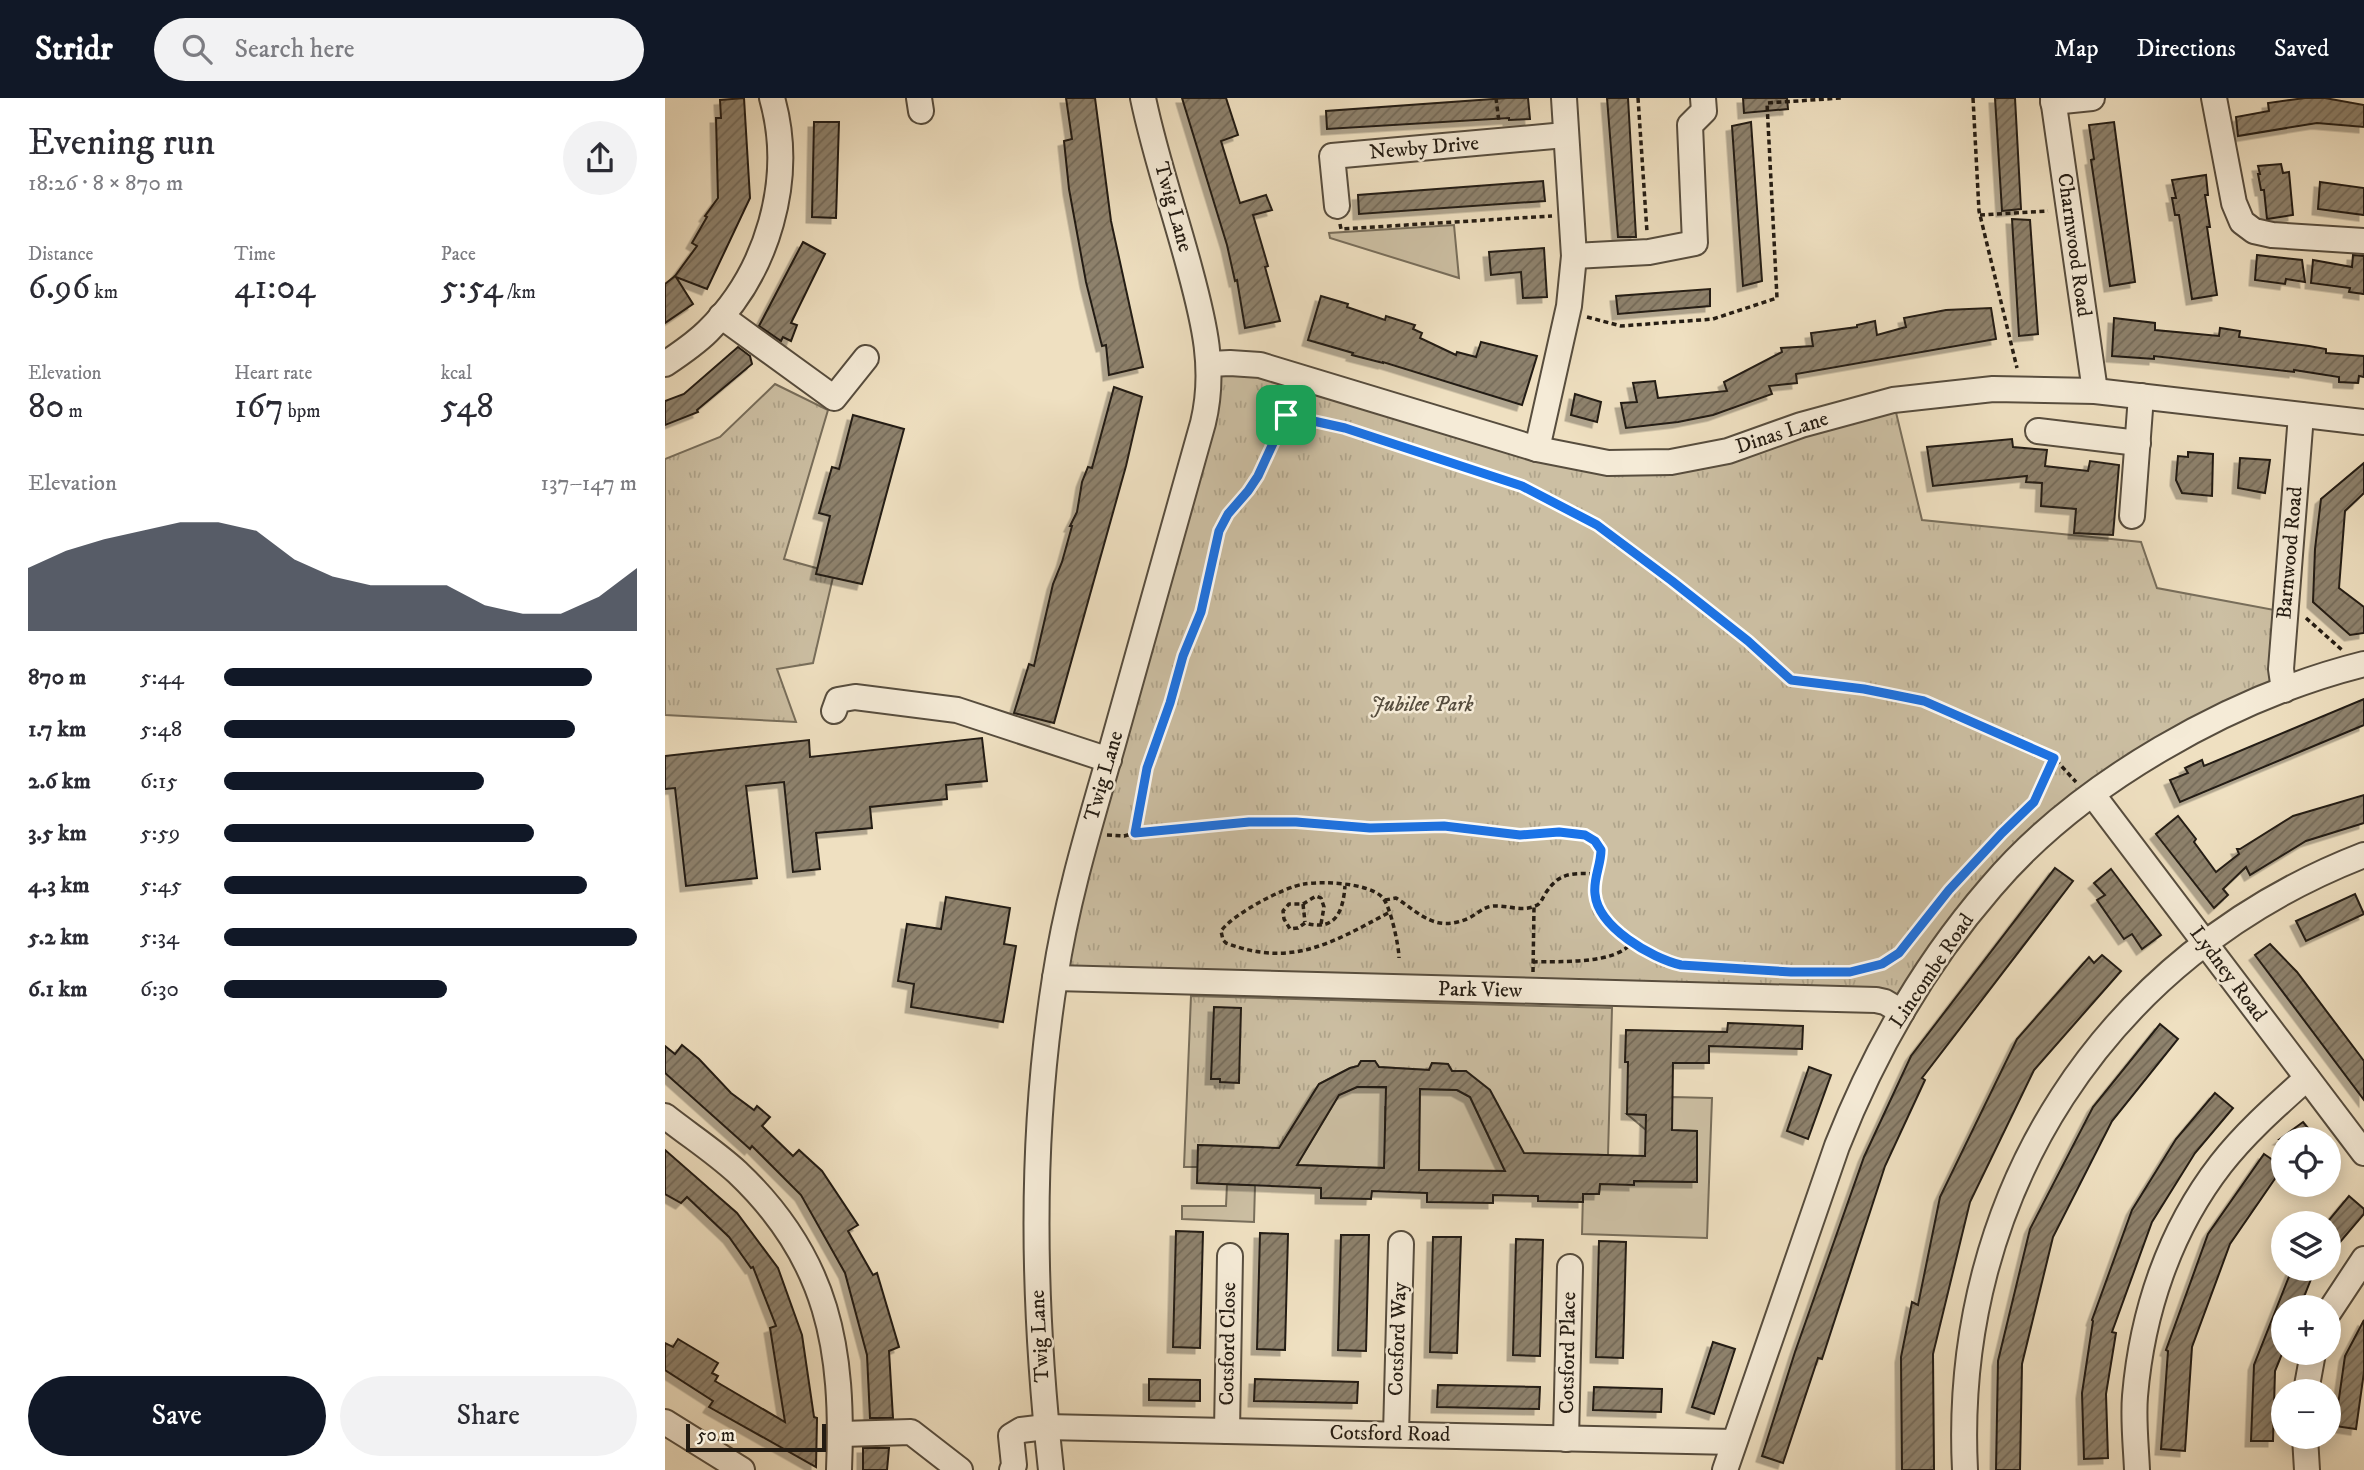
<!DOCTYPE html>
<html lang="en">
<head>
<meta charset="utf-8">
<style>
	:root { --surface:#fff; --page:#f2f2f3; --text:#2b2b33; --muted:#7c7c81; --accent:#111827 }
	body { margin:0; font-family:"IM FELL DW Pica",serif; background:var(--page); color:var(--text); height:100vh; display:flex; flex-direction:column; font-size:26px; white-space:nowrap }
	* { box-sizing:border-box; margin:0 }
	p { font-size:23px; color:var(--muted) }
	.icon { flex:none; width:38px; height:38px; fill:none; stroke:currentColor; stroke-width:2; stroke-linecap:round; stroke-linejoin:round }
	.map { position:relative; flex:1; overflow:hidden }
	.side { display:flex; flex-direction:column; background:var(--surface); width:665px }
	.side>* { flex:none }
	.tools { position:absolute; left:1606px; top:1029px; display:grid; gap:14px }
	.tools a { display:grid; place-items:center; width:70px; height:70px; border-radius:50%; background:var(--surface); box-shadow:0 4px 18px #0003; font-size:35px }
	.scale { position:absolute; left:21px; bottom:18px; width:140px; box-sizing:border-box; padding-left:7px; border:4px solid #241c13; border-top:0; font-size:19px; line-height:24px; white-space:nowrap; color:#241c13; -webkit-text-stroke:5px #f5ebd7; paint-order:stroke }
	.pin { position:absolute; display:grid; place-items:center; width:60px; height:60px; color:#fff; margin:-30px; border-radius:14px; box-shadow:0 4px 10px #0006 }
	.round { display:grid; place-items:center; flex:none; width:74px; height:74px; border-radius:37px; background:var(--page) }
	.headline { display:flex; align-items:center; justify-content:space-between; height:119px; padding:0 28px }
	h1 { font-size:38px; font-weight:600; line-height:52px }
	.stats { display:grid; grid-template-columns:repeat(3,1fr); gap:10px; height:119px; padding:7px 28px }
	.stats div { display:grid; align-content:center }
	.stats b { font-size:35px; font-weight:600 }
	.stats small { font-size:19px; font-weight:400 }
	.stats p { font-size:19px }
	.chart { height:196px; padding:14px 28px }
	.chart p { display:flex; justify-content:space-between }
	.chart svg { width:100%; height:126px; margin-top:7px; fill:var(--accent); opacity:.7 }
	.cta { display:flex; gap:14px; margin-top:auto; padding:14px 28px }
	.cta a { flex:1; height:80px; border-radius:42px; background:var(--accent); color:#fff; font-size:28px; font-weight:600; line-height:80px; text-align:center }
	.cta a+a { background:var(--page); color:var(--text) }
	ul { padding:0 28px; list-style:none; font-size:23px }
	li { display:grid; grid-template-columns:112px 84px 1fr; align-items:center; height:52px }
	li i { height:18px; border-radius:9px; background:var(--accent) }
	header { display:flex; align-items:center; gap:42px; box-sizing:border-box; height:98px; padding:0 35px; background:var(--accent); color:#fff }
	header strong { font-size:33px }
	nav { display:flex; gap:38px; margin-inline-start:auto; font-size:24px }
	.search { width:490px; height:63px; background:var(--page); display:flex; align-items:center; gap:18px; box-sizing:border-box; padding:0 24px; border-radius:38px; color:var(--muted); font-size:26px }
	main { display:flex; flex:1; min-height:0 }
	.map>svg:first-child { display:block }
	.green { fill:#ccbfa3; stroke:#786e5b; stroke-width:2 }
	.park { fill:url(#park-tufts); stroke:#786e5b; stroke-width:2 }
	.building { fill:url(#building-hatch); stroke:#241c13; stroke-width:2; fill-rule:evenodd; filter:url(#shadow) }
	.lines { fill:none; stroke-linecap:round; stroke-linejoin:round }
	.minor-casing { stroke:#574d3e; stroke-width:28 }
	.path { stroke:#241c13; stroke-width:3.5; stroke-dasharray:5 3.5; stroke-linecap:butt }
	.minor { stroke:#f5ebd7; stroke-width:24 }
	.route-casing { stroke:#fff; stroke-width:14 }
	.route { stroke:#1a73e8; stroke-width:9 }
	.labels { text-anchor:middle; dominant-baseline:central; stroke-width:5; stroke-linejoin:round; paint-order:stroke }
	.street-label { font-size:21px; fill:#241c13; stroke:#f5ebd7 }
	.park-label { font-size:21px; font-style:italic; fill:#564d3e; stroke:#f5ebd7 }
</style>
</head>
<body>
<header>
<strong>Stridr</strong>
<div class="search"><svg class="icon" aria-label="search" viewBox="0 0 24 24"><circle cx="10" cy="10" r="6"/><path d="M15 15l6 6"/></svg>Search here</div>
<nav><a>Map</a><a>Directions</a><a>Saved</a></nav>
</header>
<main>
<section class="side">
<div class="headline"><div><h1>Evening run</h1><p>18:26 · 8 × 870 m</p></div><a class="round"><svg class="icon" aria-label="share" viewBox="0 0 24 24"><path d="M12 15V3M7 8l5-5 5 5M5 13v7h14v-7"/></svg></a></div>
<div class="stats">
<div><p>Distance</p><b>6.96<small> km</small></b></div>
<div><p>Time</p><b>41:04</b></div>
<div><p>Pace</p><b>5:54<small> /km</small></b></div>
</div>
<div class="stats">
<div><p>Elevation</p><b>80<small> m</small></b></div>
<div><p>Heart rate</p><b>167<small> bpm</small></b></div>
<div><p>kcal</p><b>548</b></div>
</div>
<div class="chart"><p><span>Elevation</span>137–147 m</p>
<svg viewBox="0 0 160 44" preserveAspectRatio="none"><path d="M0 44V22L10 16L20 12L30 9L40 6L50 6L60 9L70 19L80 25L90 28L100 28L110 28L120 35L130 38L140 38L150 32L160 22V44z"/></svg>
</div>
<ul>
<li><b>870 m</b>5:44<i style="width:89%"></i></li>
<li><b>1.7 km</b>5:48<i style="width:85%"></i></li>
<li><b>2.6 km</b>6:15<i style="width:63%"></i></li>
<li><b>3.5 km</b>5:59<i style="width:75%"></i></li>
<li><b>4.3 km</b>5:45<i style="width:88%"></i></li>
<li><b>5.2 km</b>5:34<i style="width:100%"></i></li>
<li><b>6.1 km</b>6:30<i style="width:54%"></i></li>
</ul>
<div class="cta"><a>Save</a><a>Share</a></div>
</section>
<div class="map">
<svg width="1699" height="1372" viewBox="0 0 1699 1372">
	<defs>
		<pattern id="park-tufts" width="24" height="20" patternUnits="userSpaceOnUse" patternTransform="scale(1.75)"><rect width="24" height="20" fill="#ccbfa3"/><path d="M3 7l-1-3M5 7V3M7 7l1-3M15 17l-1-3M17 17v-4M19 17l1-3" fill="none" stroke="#afa48b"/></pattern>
		<pattern id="building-hatch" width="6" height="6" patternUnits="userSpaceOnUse" patternTransform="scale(1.75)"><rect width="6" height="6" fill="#8e826d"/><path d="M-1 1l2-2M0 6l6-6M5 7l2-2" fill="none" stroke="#746a58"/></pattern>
		<filter id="shadow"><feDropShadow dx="-5.5" dy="5.5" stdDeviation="0" flood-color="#0004"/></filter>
	</defs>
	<rect width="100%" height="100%" fill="#efe0c1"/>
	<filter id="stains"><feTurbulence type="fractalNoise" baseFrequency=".00286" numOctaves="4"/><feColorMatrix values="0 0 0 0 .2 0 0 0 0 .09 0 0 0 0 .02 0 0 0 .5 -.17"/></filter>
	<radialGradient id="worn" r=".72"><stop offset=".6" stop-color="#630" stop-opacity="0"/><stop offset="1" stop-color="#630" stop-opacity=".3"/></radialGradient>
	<g class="green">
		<path d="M789 127 794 180 665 140 664 135Z"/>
		<path d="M692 989 792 992 805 999 840 1073 742 1072 754 1009H720V1060L723 1070 632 1067 674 997Z"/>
		<path d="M1007 999 1047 1000 1042 1140 917 1136 918 1096H934L935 1086H969V1083L1032 1084V1033L981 1032 962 1016 1007 1017Z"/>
		<path d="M562 1086 590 1087 589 1124 517 1121V1108H561Z"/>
	</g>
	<g class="park">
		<path d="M545 266 943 365 1006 364 1228 302 1257 422 1476 444 1492 490 1620 514 1604 598 1471 662 1326 788 1237 914 390 880Z"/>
		<path d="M110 286 163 312 119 461 169 475 148 565 112 571 131 624 0 617V361L55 339Z"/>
		<path d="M526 898 947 910 943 1057 878 1056 868 1073 801 973H787L783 966 767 965 764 972 714 969 709 963H696L693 968 685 970 654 986 610 1057 598 1049 534 1047 533 1069H519Z"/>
	</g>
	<g class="building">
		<path d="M79 0 85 100 42 191 11 179 28 206 0 225V186L10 178 32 148 27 145 42 119 40 118 53 100 51 20H56L55 2Z"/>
		<path d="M401 0H430L446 123 478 269 444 277 441 247 437 248 421 184 404 91 399 43 407 41Z"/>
		<path d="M517 0H561L573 37 556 43 575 105 601 97 607 112 588 117 603 168 600 169 615 223 580 230 572 182 570 183 562 147Z"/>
		<path d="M842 0H863L865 21 844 22V20L662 31 661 13Z"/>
		<path d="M942 0H963L971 139H953Z"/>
		<path d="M1078 0H1122L1123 11 1079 15Z"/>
		<path d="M1330 0H1350L1356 111 1337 113Z"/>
		<path d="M1640 0H1660L1699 7V29L1652 25 1573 38 1571 19 1604 13 1603 5Z"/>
		<path d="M149 24H174L171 120 147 119Z"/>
		<path d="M1086 24 1097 183 1078 188 1067 28Z"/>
		<path d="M1449 24 1470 184 1445 188 1426 62 1429 61 1424 27Z"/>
		<path d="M1616 66 1618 75 1624 74 1628 117 1602 121 1599 92H1596L1593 76H1595L1593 68Z"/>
		<path d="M1541 77 1543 97H1540L1545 129H1542L1552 197 1527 201 1514 117H1510L1507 100H1511L1507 82Z"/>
		<path d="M878 83 880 103 694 116 693 97Z"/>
		<path d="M1655 84 1699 90V117L1653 111Z"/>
		<path d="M1347 121 1365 122 1373 236 1354 238Z"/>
		<path d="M138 144 160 156 126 225 132 227 126 243 118 239 116 243 94 228Z"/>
		<path d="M879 150 882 199 858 200 856 174 826 177 824 154Z"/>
		<path d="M1592 157 1637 162 1640 184 1621 181 1620 186 1590 182Z"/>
		<path d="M1688 157 1699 158V196L1684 194 1685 190 1646 185 1648 162 1687 169Z"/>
		<path d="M1045 191V208L953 216 951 198Z"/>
		<path d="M656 198 683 206 682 209 720 222 721 218 750 227 748 231 757 235 755 240 791 257 792 254 811 259 816 244 872 258 857 307 718 264V265L687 257 688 255 643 242Z"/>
		<path d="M1326 210 1331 241 1131 276 1132 285 1104 288 1107 296 1048 317 1013 324 961 330 956 305 972 304 968 285 990 283 993 300 1062 293 1059 284 1117 254 1116 250 1148 248 1146 235 1192 229V227L1210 223 1212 237 1241 229 1239 220 1281 212Z"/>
		<path d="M1449 220 1490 225V232L1554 238 1555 230 1575 233 1574 239 1644 248 1661 251V255L1699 258V279L1694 278 1693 285 1674 284V279L1629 272V274L1489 258V261L1447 258Z"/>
		<path d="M73 249 85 258 87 266 32 312 33 314 0 327V303L19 296Z"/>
		<path d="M449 289 477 299 461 368 389 625 349 615 364 566 369 568 388 486 397 464 407 428H405L412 414 417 384 423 369 427 370Z"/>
		<path d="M910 296 936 304 932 324 906 317Z"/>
		<path d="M188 317 239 331 197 486 151 476 165 418 154 415 167 369 174 371Z"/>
		<path d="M1347 341 1348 349 1382 352 1380 368 1423 373 1425 363 1454 367 1448 437 1409 435 1411 411 1376 408 1377 385 1361 384 1362 378 1268 388 1262 349Z"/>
		<path d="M1523 354 1548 356 1547 398 1517 395 1511 382 1513 358 1523 359Z"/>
		<path d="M1575 360 1605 362 1600 395 1573 390Z"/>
		<path d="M1699 365V395L1680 413 1674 490 1699 509V535L1685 537 1648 504 1650 451 1656 401Z"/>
		<path d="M1699 601V627L1515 704 1505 682 1523 675 1520 670 1537 662 1539 668Z"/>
		<path d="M317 640 322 683 281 687 282 701 205 709 207 730 151 735 155 771 128 774 119 684 81 688 92 780 21 788 10 690 0 691V658L144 642 145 659Z"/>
		<path d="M1699 697V725L1641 743 1585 777 1581 769 1558 791 1563 797 1549 810 1491 736 1513 718 1531 741 1529 744 1551 774 1574 756 1572 751H1575L1628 718Z"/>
		<path d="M1390 770 1408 783 1257 980 1260 982 1220 1068 1157 1261 1153 1260 1118 1365 1097 1358 1130 1254 1199 1059 1246 958Z"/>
		<path d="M1446 771 1496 837 1477 851 1467 836 1459 841 1432 802 1440 797 1429 785Z"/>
		<path d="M1690 796 1699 816 1641 843 1631 823Z"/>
		<path d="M281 799 345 810 339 846 351 848 338 924 246 909 249 886 233 883 242 826 276 831Z"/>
		<path d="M1605 846 1632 874 1699 963V1002L1590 857Z"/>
		<path d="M1437 857 1456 873 1369 972 1305 1104 1268 1256 1269 1372H1237L1236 1259 1247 1204 1253 1207 1275 1099 1352 941 1424 859 1429 865Z"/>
		<path d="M549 909 576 910 574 985 555 984V981H546Z"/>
		<path d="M1063 925 1138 928 1137 951 1044 948V965H1008L1007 1032 1032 1033V1084L969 1083V1087L935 1086 934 1096H918V1104L873 1103V1098L828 1097V1105L762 1104V1095L707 1093 706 1101 656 1100V1090L532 1085 533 1047 614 1050 654 986 685 970 693 968 696 963H710L714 969 764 972 767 965 783 966 787 973H801L825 992 859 1055 980 1058 981 1017 962 1016 963 964H960L961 932 1062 934ZM692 989H721L719 1070 632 1067 674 997ZM755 991 792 992 805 999 840 1073 754 1072Z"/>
		<path d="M1495 926 1513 941 1447 1023 1388 1139 1357 1266 1355 1372H1331L1333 1263 1365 1131 1428 1009Z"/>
		<path d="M17 947 34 961 66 995 89 1012 92 1008 105 1019 97 1028 128 1058 134 1052 157 1073 193 1127 183 1133 208 1177 212 1175 234 1249 224 1253 228 1320H205L202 1257 180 1175 136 1097 87 1048 85 1051 0 975V948L10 956Z"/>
		<path d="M1144 969 1166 977 1143 1041 1122 1033Z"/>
		<path d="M1550 995 1568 1010 1530 1055 1487 1124 1447 1234 1451 1235 1441 1296 1443 1360 1419 1361 1417 1295 1428 1223 1427 1222 1467 1112 1511 1041Z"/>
		<path d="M1638 1024 1652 1041H1615Z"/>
		<path d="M0 1052 72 1115 113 1170 137 1237 149 1319 152 1320 151 1369 44 1309 48 1303 0 1272V1245L8 1249 13 1241 53 1265 47 1275 53 1278 50 1283 120 1324 105 1230 111 1228 88 1169 86 1170 64 1139 22 1099 16 1105 0 1096Z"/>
		<path d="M1599 1056 1618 1069 1565 1146 1527 1249 1520 1353 1496 1351 1503 1253 1501 1252 1543 1136Z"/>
		<path d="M1684 1098 1699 1111V1116L1664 1157V1122Z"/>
		<path d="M511 1133 538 1134 535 1250 508 1249Z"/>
		<path d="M595 1135 623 1136 620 1252 592 1251Z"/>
		<path d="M676 1137H704L701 1253 673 1252Z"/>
		<path d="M768 1139H796L792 1255 765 1254Z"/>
		<path d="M851 1141 878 1142 875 1258 848 1257Z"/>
		<path d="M934 1143 961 1144 958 1260 931 1259Z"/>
		<path d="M1627 1171H1650L1635 1209H1619V1251L1610 1273 1608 1343H1586L1589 1267Z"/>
		<path d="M1699 1222V1274L1691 1331 1670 1328 1680 1258Z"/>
		<path d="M1048 1244 1070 1251 1049 1316 1027 1309Z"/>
		<path d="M484 1281 535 1282V1303L484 1302Z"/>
		<path d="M590 1281 693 1284 692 1305 589 1303Z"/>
		<path d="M773 1287 875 1289 874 1311 772 1309Z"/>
		<path d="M929 1289 997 1291 996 1314 928 1312Z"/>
		<path d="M198 1350H224L222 1372H198Z"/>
	</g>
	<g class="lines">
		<defs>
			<g id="minor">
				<path d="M254 0 256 13"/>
				<path d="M1388 0 1430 293"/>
				<path d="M1549 0 1569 105 1577 124 1589 133 1607 137 1699 143"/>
				<path d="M1388 4 1427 0"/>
				<path d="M672 108 667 58 900 37"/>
				<path d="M909 158 984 154 1030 145 1025 27 1039 13 1038 0"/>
				<path d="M56 218 169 300 201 260"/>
				<path d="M0 266C15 256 30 246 43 233 103 174 130 81 107 0"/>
				<path d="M545 266 565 265 595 267 872 351 943 365 1006 364 1063 353 1136 327 1228 302 1328 291 1430 293 1699 324"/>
				<path d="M1373 333 1473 345"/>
				<path d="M872 351 904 208 909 158 899 0"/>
				<path d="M1467 418 1476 298"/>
				<path d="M1619 592 1616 571 1636 317"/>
				<path d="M169 613 173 602 190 599 292 612 444 662"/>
				<path d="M1428 697 1699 1055"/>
				<path d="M390 880 1211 902 1220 904 1237 914"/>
				<path d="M0 1018C24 1037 49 1053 72 1074 164 1161 179 1251 174 1372"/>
				<path d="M1664 1214 1699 1161"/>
				<path d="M1641 1293 1648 1255"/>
				<path d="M0 1324 77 1372"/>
				<path d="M562 1333 565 1158"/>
				<path d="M176 1336 246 1334 295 1372"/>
				<path d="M731 1336 736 1146"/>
				<path d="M1640 1339 1642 1372"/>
				<path d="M901 1341 905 1169"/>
				<path d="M347 1372 349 1367 346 1338 356 1332 381 1329 1069 1344"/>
				<path d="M386 1372C368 1208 364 1044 390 880 402 800 426 723 448 646 478 539 508 432 538 325 551 272 539 224 525 172 510 115 490 58 478 0"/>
				<path d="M1060 1372 1172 1048C1209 954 1260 865 1326 789 1414 685 1567 599 1699 566"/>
				<path d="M1300 1372C1286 1096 1441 857 1699 757"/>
				<path d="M1472 1372C1471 1348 1468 1322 1470 1298 1477 1215 1504 1133 1556 1066 1581 1034 1612 1007 1642 980"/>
			</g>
		</defs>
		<use href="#minor" class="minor-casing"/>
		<g class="path">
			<path d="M831 0 834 24"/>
			<path d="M973 0 982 134"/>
			<path d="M1308 0 1314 113 1352 270"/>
			<path d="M1315 117 1383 113"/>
			<path d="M675 126 676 131 887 118"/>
			<path d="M922 219 956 228 1048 221 1112 200 1102 5 1176 0"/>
			<path d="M621 316 628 297"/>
			<path d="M1641 520 1677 552"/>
			<path d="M470 735 482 670 505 605 518 558 535 514 554 433 563 416 583 393 593 378 620 317 679 330 857 388 932 427 1007 483 1083 543 1126 582 1199 591 1259 603 1389 660 1411 684"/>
			<path d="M442 737 459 738 470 735 609 724 705 730 779 728 855 737 894 734 920 737 930 743 936 752C936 767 928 781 930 796 933 829 987 860 1016 867L1126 874H1185L1217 866 1234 855 1284 792 1337 735 1369 704 1389 660"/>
			<path d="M720 802 731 800C756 816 770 835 804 820 812 816 818 809 828 808 841 807 858 814 870 808 876 806 877 801 880 796 894 774 907 775 931 776"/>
			<path d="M638 806 640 824"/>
			<path d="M723 815C667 845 626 870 561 845L558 842 556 833C568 816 619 789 639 786 659 783 703 785 717 799 725 806 734 848 734 860"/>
			<path d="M656 826 659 809 656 800 651 798 638 806H624L618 813 619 821 625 831 633 830 640 825C671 834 678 813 680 788"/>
			<path d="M868 864C894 863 951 867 967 844"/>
			<path d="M868 874 869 809"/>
		</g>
		<use href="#minor" class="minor"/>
	</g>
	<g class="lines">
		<defs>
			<path id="route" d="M621 317 680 330 857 388 932 427 1007 483 1083 543 1126 582 1199 591 1259 603 1389 660 1369 704 1337 735 1284 792 1234 855 1217 866 1185 874H1126L1016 867C986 860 933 829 930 796 928 781 936 767 936 752L930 743 920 737 894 734 855 737 779 728 705 730 631 724H584L470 735 482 670 505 605 518 558 536 514 554 433 563 416 583 393 593 378Z"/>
		</defs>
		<use href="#route" class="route-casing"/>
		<use href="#route" class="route"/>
	</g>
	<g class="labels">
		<g class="street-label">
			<text transform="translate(759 50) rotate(-5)">Newby Drive</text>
			<text transform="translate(508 109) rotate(74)">Twig Lane</text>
			<text transform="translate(1409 147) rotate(82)">Charnwood Road</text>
			<text transform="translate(1117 335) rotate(-18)">Dinas Lane</text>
			<text transform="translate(1625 455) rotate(-85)">Barnwood Road</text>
			<text transform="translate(439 678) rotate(-74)">Twig Lane</text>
			<text transform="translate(1267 873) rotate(-56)">Lincombe Road</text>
			<text transform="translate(1563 876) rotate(53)">Lydney Road</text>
			<text transform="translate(815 892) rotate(1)">Park View</text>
			<text transform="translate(375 1238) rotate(-93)">Twig Lane</text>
			<text transform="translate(733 1241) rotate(-88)">Cotsford Way</text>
			<text transform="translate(563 1246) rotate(-89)">Cotsford Close</text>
			<text transform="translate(903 1255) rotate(-89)">Cotsford Place</text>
			<text transform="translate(725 1336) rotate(1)">Cotsford Road</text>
		</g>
		<g class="park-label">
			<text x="757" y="607">Jubilee Park</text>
		</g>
	</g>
	<rect width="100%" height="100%" filter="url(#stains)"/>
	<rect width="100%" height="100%" fill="url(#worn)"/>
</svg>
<div class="tools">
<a><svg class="icon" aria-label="locate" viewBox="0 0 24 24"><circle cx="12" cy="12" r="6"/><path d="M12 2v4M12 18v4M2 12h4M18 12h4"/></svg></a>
<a><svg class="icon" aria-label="layers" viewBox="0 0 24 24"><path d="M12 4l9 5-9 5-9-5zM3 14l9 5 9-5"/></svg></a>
<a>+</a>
<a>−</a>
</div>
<div class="scale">50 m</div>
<div class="pin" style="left:621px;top:317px;background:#1e9e55"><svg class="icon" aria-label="arrive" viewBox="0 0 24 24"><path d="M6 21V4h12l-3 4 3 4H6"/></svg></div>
</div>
</main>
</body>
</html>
